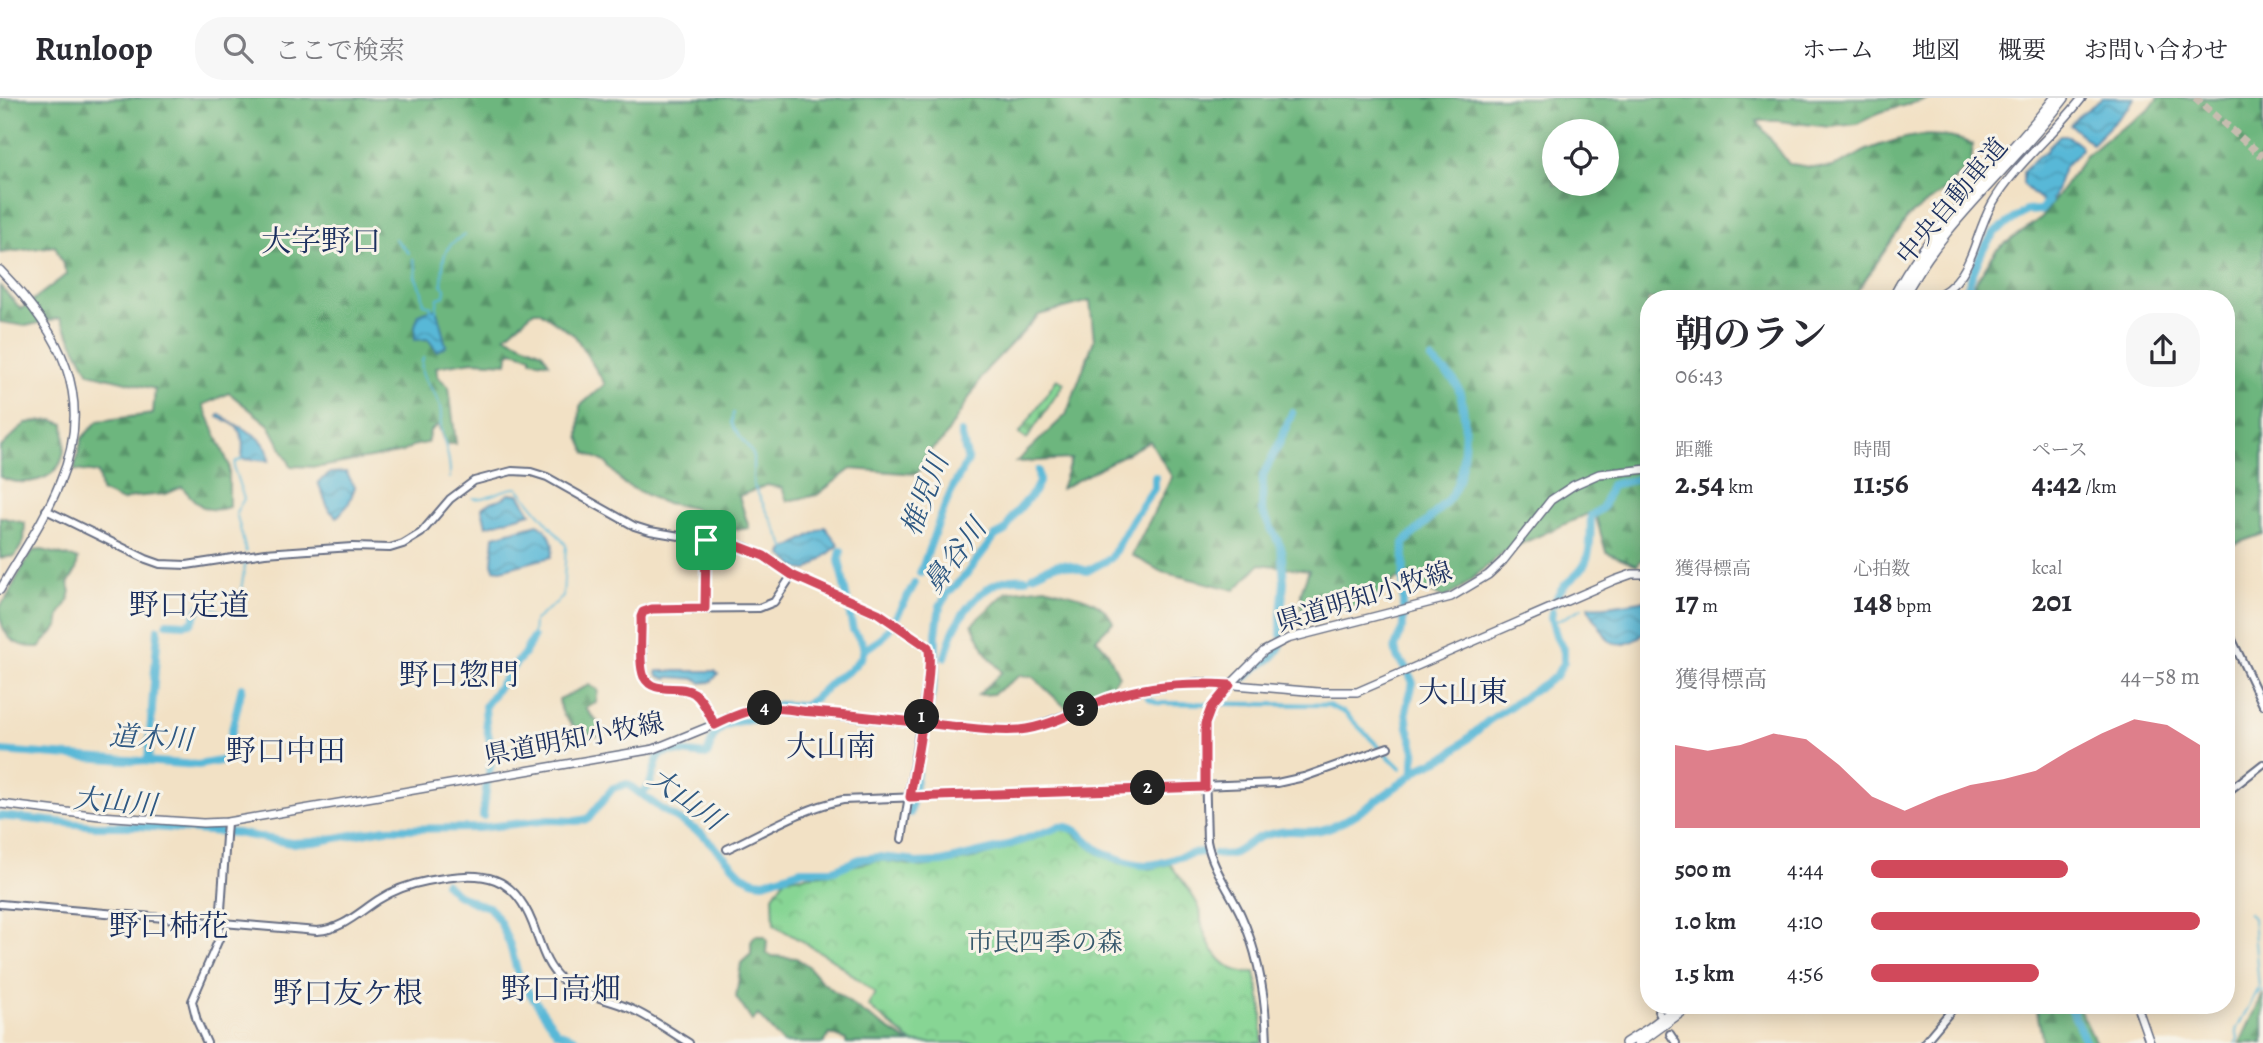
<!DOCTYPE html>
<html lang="ja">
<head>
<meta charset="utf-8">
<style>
	:root { --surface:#fff; --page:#f7f7f7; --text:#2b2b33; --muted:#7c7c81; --line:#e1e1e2; --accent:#d1495b }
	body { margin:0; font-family:Alegreya,"Noto Serif JP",serif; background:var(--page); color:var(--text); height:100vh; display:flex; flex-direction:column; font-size:26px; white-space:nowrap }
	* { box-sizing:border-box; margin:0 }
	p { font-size:23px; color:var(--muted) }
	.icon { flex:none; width:38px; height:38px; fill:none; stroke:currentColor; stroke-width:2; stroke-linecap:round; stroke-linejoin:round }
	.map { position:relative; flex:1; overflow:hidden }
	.panel { position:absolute; left:1640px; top:192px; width:595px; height:724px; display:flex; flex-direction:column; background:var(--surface); border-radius:28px; box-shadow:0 4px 18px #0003 }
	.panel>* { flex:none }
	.fabs { position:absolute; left:1542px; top:21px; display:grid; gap:14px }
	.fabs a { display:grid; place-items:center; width:77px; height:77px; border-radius:50%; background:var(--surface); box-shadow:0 4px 18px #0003; font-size:35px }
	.pin { position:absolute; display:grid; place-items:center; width:60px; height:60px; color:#fff; margin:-30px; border-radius:14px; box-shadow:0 4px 10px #0006 }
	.km { position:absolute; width:35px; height:35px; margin:-18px; border-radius:50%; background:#222; color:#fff; font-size:19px; line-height:35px; text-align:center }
	.round { display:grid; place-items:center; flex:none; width:74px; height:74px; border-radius:28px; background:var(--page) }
	.head { display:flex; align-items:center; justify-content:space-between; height:119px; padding:0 35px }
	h1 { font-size:38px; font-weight:700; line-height:52px }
	.metrics { display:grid; grid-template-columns:repeat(3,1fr); gap:10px; height:119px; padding:7px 35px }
	.metrics div { display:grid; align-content:center }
	.metrics b { font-size:30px; font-weight:700 }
	.metrics small { font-size:19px; font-weight:400 }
	.metrics p { font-size:19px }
	.chart { height:196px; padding:14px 35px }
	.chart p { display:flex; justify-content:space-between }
	.chart svg { width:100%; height:126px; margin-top:7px; fill:var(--accent); opacity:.7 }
	ul { padding:0 35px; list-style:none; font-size:23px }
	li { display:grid; grid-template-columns:112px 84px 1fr; align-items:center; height:52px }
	li i { height:18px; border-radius:9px; background:var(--accent) }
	header { display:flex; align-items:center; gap:42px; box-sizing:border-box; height:98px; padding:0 35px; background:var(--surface); border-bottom:2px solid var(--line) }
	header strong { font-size:33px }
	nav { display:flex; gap:38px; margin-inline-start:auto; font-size:24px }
	.search { width:490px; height:63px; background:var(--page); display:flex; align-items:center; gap:18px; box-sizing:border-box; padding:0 24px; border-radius:28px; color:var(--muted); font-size:26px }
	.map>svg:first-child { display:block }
	.forest { fill:url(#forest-firs); stroke:#44726e; stroke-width:2; fill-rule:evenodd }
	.cemetery { fill:url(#cemetery-stones); stroke:#518279; stroke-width:2 }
	.park { fill:url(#park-crowns); stroke:#518279; stroke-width:2 }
	.water { fill:url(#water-waves); stroke:#3a749a; stroke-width:2 }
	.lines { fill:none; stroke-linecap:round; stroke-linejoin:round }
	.stream { stroke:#59b8d7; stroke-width:2 }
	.canal { stroke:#59b8d7; stroke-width:4.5 }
	.river { stroke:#59b8d7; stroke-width:8 }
	.primary-tunnel { stroke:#c7bdb0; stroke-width:8; stroke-dasharray:8 4; stroke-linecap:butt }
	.tertiary-casing { stroke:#666d82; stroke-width:10 }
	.secondary-casing { stroke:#666d82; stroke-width:10 }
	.motorway-casing { stroke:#666d82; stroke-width:12 }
	.tertiary { stroke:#fff; stroke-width:6 }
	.secondary { stroke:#fff; stroke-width:7 }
	.motorway { stroke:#fff; stroke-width:9 }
	.route-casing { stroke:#fff; stroke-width:14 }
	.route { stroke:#d1495b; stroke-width:9 }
	.labels { text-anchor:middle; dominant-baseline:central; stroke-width:6; stroke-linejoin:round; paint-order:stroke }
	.street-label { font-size:26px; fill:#1b2f5e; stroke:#f7f3e8 }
	.park-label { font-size:26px; fill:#36586c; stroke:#f7f3e8 }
	.water-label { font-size:28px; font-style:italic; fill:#2e5882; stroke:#f7f3e8 }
	.quarter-label { font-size:30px; fill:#1b2f5e; stroke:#f7f3e8 }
</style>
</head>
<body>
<header>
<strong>Runloop</strong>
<div class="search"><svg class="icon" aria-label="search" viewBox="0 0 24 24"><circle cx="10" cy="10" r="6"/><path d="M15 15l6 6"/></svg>ここで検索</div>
<nav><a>ホーム</a><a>地図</a><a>概要</a><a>お問い合わせ</a></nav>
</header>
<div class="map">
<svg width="2263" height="945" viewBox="0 0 2263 945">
	<defs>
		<pattern id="forest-firs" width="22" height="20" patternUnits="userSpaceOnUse" patternTransform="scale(1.75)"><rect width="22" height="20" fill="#6db67e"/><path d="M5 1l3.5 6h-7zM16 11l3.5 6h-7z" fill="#59946a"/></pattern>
		<pattern id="cemetery-stones" width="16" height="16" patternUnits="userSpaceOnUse" patternTransform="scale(1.75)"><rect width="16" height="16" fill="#87d594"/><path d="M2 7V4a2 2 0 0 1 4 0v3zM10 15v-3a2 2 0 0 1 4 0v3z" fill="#74b782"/></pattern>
		<pattern id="park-crowns" width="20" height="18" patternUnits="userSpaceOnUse" patternTransform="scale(1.75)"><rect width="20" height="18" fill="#87d594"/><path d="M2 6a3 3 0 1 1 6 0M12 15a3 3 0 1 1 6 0" fill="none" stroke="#74b782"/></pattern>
		<pattern id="water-waves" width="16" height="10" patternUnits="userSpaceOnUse" patternTransform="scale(1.75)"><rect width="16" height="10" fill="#59b8d7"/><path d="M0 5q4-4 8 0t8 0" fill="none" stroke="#4996b2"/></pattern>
	</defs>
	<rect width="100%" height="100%" fill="#f7f3e8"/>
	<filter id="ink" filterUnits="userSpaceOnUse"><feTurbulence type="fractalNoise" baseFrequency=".0143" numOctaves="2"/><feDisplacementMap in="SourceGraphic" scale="14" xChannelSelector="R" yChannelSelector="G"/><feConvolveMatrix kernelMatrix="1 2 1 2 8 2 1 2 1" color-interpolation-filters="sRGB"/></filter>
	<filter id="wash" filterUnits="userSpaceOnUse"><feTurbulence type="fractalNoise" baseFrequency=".00686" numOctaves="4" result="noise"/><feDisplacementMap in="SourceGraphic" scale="28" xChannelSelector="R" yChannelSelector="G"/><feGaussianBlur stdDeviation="1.57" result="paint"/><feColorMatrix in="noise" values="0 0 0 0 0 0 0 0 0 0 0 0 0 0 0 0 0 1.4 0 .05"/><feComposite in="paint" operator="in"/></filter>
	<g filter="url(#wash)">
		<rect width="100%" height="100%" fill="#f2e1c5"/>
		<g class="forest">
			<path d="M0 0H1931L1881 14 1857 26 1830 29 1778 23H1757L1789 66C1802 67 1820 72 1832 69 1844 66 1856 57 1867 52 1904 37 1935 31 1973 46L1971 65 1942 94 1908 119 1852 201H1648V453L1637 467 1606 454 1596 419 1603 409 1505 453 1460 491 1444 500 1421 490 1411 475 1391 484 1371 505 1343 513H1301V494L1309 472 1260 466 1235 492 1162 474 1132 457 1172 379 1150 343 1061 391 1071 361 1016 364 1066 317 1094 242 1090 203 1039 217 987 271 943 342 927 355 917 376 851 371 817 397 787 403 782 390 767 387 739 398 749 430 737 432 693 410 661 404 624 386 605 364 586 355 579 339 580 308 605 286 575 238 539 213H534L505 238 542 254 549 265 531 262V258L512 253 508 258 507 265 473 263 436 269 438 279 449 289 456 346H445L438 327 430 333 427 345 412 348 403 354 320 369 291 368 269 327 229 295 203 307 229 367V409C204 417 197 406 182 389L166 396 133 399 122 403 101 393 98 375 74 372 82 340 98 323 153 316 155 291 89 275 60 220 26 228 0 224V188L21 211 67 176 55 148 0 155ZM1554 33H1606V86H1554Z"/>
			<path d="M2158 0H2263V436L2226 449V201H1965L1996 152 2042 119 2086 58 2107 40 2149 12Z"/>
			<path d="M53 322 64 326C66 351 66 374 38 382 24 386 13 385 0 379V350L26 325Z"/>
			<path d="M0 419 25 425 24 443 15 458 0 460Z"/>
			<path d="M42 452 78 461 76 472 68 486 71 493 68 504 60 516 58 529 39 549C14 550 0 538 0 510 1 505 3 505 6 501 15 484 22 468 33 453Z"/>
			<path d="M1045 489C1070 497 1101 498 1113 524L1096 541 1107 553 1119 578C1106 595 1090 602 1070 611L1064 608 1033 579 1021 577 993 596 978 597 1002 574 986 555 972 526 1007 494Z"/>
			<path d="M589 587 598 592 596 605 585 610 600 627 599 638C579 636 560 622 559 601Z"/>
			<path d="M755 838H764L767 842 766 855 772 858 796 860 807 867 821 883 862 914 910 945H846V942L830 936 824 945H783L758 917 752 923 736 899 741 865 751 856V844Z"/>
			<path d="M2263 897V945H2240L2262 898Z"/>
			<path d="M2036 908H2078L2096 945H2042V939Z"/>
		</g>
		<path class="cemetery" d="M1057 281 1064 285 1027 341 1019 336Z"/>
		<path class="park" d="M1067 730 1097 755 1119 765 1150 771 1170 766C1177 776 1197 801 1200 812 1201 815 1201 819 1201 823 1207 850 1225 878 1255 874L1262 910V945H913L868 908 875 895 832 861 774 827 773 798 785 780 834 775 846 769 880 762 921 769 942 766 973 761 1032 742 1056 731Z"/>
		<g class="water">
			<path d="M2103 0H2134L2129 9 2092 46 2070 27 2078 18Z"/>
			<path d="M2060 37H2066L2081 48 2082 51C2077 57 2070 62 2065 69 2058 81 2057 99 2047 108L2023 86V74L2037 59 2046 54 2050 47Z"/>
			<path d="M431 211 436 212 438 216 446 248 437 253 428 241 415 242V228L419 216Z"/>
			<path d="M220 316C236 332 270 334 269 363L242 361C243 350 245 335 234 327 230 323 222 322 218 319Z"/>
			<path d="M346 374 355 389 348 407 337 419 329 412 318 384 331 375Z"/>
			<path d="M509 396H519L531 415 486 428 482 410C491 401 500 404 509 396Z"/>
			<path d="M538 426C550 433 556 446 551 459L501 472 494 471 492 466 494 438Z"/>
			<path d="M825 429 839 447 808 472 799 471 782 457 783 453Z"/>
			<path d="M1648 502C1649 509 1650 519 1648 526 1643 542 1623 551 1609 543L1589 512 1588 508C1603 511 1631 504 1648 502Z"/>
			<path d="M658 573H715L718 576 711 584 701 585 697 581 669 579 667 581 659 578 657 575Z"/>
		</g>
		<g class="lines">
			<g class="stream">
				<path d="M395 141 409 155"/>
				<path d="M413 161 416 170 415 178 422 194 424 206 431 208V212"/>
				<path d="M436 213 438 200 444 198 445 191 442 187C444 161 439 150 465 137"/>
				<path d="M423 260C416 283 437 290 440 309 442 317 440 324 441 331 445 349 451 362 450 380"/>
				<path d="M733 315 732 324 734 330 753 356V386L786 451 788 452"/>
				<path d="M242 361 235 364 234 371 244 401 236 414 246 454"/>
				<path d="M473 400C487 403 503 389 518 390L566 447 563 499 534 523 533 540"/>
				<path d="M207 506 222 514"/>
				<path d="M199 510 204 506"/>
				<path d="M225 515 241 492 246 461"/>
				<path d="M1552 523 1560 522 1582 510"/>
				<path d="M2257 896 2263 893"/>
				<path d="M2236 945 2238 940 2236 932 2259 890 2253 820 2248 815"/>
			</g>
			<path class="canal" d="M1147 600 1158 605 1328 607 1345 615 1400 670"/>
			<g class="river">
				<path d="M1950 201 1967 190 1983 151 1995 134 2026 113 2041 112 2048 104"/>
				<path d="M841 453 839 462 853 532 862 544 864 552"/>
				<path d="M920 475C935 437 945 398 968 363L961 335"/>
				<path d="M1033 477C1059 463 1059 464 1087 473L1111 460 1133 421 1155 389V379"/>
				<path d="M1555 505C1561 483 1572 485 1583 469 1592 456 1590 434 1591 418L1603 409 1611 387 1648 379"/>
				<path d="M1403 508 1404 445C1419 430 1437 416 1450 399 1467 378 1470 307 1455 284 1449 276 1439 269 1431 262"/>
				<path d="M1403 516V529L1395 549 1397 559 1407 571 1413 585 1406 613 1408 629 1415 653 1413 676"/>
				<path d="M167 525 186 526 192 524 199 510"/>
				<path d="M1281 537V515L1284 484 1281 449 1262 413 1263 377 1279 346 1292 315"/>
				<path d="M945 559C948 550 950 541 954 532 967 504 994 476 1026 481"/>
				<path d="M513 569 524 556 533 540"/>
				<path d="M1246 579C1258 564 1271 566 1280 549"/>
				<path d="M927 621 936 569V536L940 508 948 495 964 479 995 438 1005 433 1014 417 1034 394 1039 384 1038 373"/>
				<path d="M0 653 198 667 225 662 242 589"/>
				<path d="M148 663 158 531"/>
				<path d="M489 675 493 658 486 626 485 608 510 573"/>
				<path d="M1404 683 1422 669 1449 657 1488 623 1556 578 1564 564V553L1557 540 1551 520 1552 514"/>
				<path d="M640 696 649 689 658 660 661 656 671 653 706 657 708 655 713 639 723 629 733 624 758 621 778 607 803 608 814 601 835 581 849 573 861 560 864 552 881 541 891 528 915 485"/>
				<path d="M910 715 925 629"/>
				<path d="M0 718 96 728H140L236 735 291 745 314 744 385 731 478 730 549 722 576 723 588 721 613 690 627 686 660 710 702 736 742 777 755 783 764 784 801 772H834L860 761 879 759 909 762 915 765 942 764 1000 750 1059 729C1080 726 1086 747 1104 755 1120 762 1139 770 1156 766 1173 763 1187 754 1204 754"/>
				<path d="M483 718 487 683"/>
				<path d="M1215 756C1242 761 1241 745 1263 738 1271 736 1280 733 1289 733 1299 733 1311 735 1321 732 1346 727 1379 700 1400 686"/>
				<path d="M445 785 455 795 475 805 489 809 500 824 510 847 519 880 557 934 574 940"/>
				<path d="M2070 908 2086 945"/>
				<path d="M581 944 582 945"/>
			</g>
		</g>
	</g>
	<g filter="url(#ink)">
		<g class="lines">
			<path class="primary-tunnel" d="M2195 0 2263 59"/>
			<defs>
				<g id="tertiary">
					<path d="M46 412 146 461 160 466 187 467 265 455 352 449 390 450 403 446 421 435 450 401 474 383 512 373 531 374 547 379 634 428 650 433 745 449 764 458 792 477 878 515 928 549 930 559 928 579 902 741"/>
					<path d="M705 510 706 442"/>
					<path d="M2226 529 2263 607"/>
					<path d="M1230 587 1211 610 1204 631 1207 743C1212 770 1230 793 1241 817 1259 857 1266 902 1267 945"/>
					<path d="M715 627C710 618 706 606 698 598 683 584 661 596 646 582L642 570V516L646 512 651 511 759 510 774 504 792 477"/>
					<path d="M2226 695 2263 666"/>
					<path d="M727 751C764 734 802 710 843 702L1277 685 1304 679 1388 649"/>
					<path d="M0 806 317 833C343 831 358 815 378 802 392 793 411 786 427 783 484 772 516 774 536 835 542 851 547 869 561 881 580 898 606 900 629 910 650 919 669 933 689 945"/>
					<path d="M1658 913 1660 917"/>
					<path d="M1670 936 1676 945"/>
					<path d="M207 945 197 923 192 903 219 841 227 724"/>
					<path d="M1924 945 1955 908"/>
				</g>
				<g id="secondary">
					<path d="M0 172C60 234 96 298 60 384 45 422 20 457 0 492"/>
					<path d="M1930 201C1975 183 1971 143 1992 106 2015 66 2054 37 2082 0"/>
					<path d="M1230 587 1264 553 1287 541 1451 499 1488 477 1503 463 1551 402 1574 387 1599 376 1648 371"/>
					<path d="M0 706 100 718 203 725 227 724 654 651 735 618 763 610 980 631 1020 632 1039 627 1125 595 1198 584 1318 594H1357L1615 482 1632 476H1648"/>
					<path d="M2137 908 2150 945"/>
				</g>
				<g id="motorway">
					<path d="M1893 201C1932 123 2003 69 2055 0"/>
					<path d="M1902 201C1941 124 2012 69 2064 0"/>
					<path d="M1626 945 1650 930 1679 908"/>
					<path d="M1638 945 1689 908"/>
				</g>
			</defs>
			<use href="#tertiary" class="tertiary-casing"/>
			<use href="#secondary" class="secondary-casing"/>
			<use href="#motorway" class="motorway-casing"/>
			<use href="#tertiary" class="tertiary"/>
			<use href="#secondary" class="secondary"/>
			<use href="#motorway" class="motorway"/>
		</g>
	</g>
	<g class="lines" filter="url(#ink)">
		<defs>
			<path id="route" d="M706 442 733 446 764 458 792 477 878 515 928 549C935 566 914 674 910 699L1205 689V626L1211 610 1230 587C1190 584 1147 587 1109 600 1080 611 1050 629 1019 632 996 634 972 630 950 628 904 623 858 617 813 614 796 613 776 608 760 611 744 613 729 620 715 627 709 617 704 602 694 595 679 585 654 598 644 579 638 566 642 534 641 519L643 514 652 511 705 510 706 442"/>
		</defs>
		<use href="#route" class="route-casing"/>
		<use href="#route" class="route"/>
	</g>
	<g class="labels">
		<g class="street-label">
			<text transform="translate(1952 103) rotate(-50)">中央自動車道</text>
			<text transform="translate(1364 499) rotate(-17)">県道明知小牧線</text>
			<text transform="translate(574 641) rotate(-11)">県道明知小牧線</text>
		</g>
		<g class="park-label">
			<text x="1045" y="844">市民四季の森</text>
		</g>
		<g class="water-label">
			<text transform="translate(925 397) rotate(-69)">椎児川</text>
			<text transform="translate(955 458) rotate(-53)">鼻谷川</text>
			<text transform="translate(151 640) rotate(3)">道木川</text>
			<text transform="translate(686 701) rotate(36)">大山川</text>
			<text transform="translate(115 704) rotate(5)">大山川</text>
		</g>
		<g class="quarter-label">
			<text x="321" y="143">大字野口</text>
			<text x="189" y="507">野口定道</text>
			<text x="459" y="577">野口惣門</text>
			<text x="1463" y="594">大山東</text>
			<text x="831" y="648">大山南</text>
			<text x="286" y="653">野口中田</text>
			<text x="169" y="828">野口柿花</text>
			<text x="561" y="891">野口高畑</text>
			<text x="348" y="895">野口友ケ根</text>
		</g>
	</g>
</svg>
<div class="fabs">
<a><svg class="icon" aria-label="locate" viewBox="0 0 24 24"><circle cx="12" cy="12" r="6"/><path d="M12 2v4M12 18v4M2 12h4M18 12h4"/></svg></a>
</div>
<div class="pin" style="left:706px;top:442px;background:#1e9e55"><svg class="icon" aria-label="arrive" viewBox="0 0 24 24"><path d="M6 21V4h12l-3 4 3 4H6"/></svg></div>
<b class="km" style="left:922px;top:619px">1</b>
<b class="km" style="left:1148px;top:690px">2</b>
<b class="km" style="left:1081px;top:611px">3</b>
<b class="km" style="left:765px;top:610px">4</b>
<section class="panel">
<div class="head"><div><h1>朝のラン</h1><p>06:43</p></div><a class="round"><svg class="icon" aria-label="share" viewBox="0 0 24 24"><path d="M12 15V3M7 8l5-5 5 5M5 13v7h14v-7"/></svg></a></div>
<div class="metrics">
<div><p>距離</p><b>2.54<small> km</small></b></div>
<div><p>時間</p><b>11:56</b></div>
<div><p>ペース</p><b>4:42<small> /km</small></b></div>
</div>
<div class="metrics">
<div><p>獲得標高</p><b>17<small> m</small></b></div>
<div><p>心拍数</p><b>148<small> bpm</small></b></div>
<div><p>kcal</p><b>201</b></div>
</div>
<div class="chart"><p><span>獲得標高</span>44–58 m</p>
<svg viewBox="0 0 160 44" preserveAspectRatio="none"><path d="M0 44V15L10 17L20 15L30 11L40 13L50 22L60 33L70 38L80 33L90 29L100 27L110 24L120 17L130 11L140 6L150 8L160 15V44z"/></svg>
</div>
<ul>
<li><b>500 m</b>4:44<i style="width:60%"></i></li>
<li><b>1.0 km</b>4:10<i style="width:100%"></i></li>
<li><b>1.5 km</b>4:56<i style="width:51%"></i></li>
</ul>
</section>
</div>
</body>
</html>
